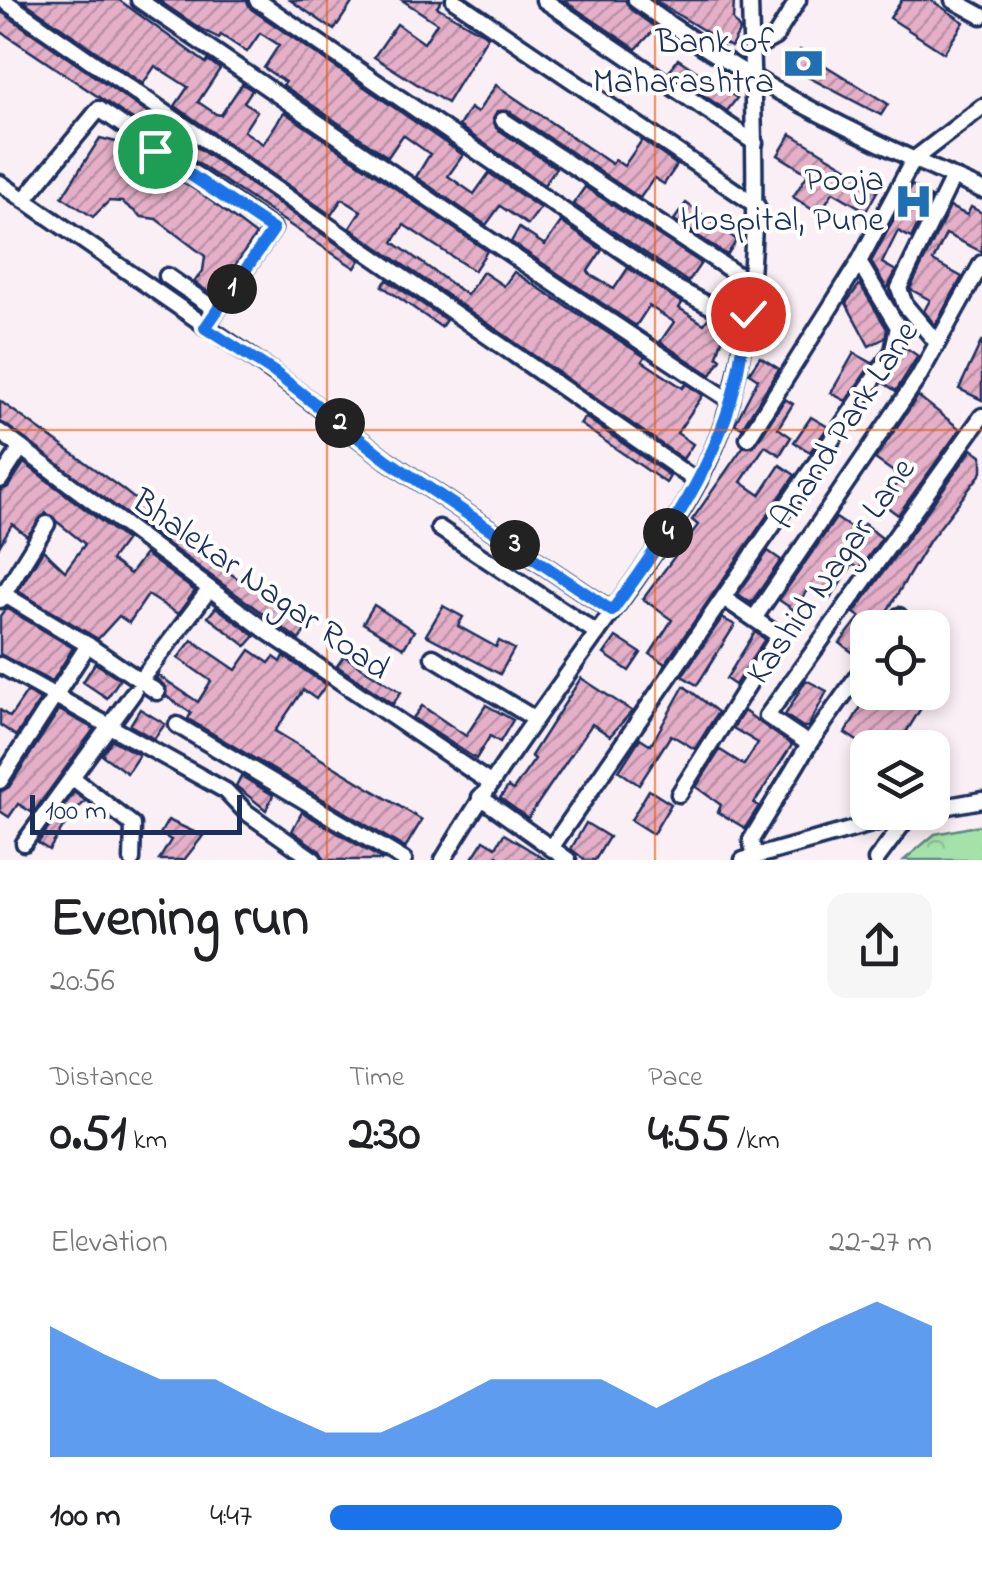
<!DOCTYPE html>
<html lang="en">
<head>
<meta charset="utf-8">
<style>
	:root { --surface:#fff; --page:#f6f6f6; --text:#202124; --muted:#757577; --accent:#1a73e8 }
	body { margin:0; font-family:"Indie Flower",sans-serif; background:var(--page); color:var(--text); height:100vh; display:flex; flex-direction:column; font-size:38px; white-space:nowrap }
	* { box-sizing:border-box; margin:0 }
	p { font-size:32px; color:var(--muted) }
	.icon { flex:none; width:55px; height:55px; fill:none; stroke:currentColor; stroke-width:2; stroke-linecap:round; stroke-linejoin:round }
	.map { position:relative; height:860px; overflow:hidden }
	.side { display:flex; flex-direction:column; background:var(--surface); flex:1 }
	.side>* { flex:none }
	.tools { position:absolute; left:850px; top:610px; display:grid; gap:20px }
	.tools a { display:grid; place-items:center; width:100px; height:100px; border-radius:20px; background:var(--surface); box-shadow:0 5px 15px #0003; font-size:50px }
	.scale { position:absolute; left:30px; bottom:25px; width:212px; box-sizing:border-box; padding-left:10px; border:5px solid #1b2f5e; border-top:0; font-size:28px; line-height:35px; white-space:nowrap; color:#1b2f5e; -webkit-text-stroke:8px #fff; paint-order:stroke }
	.pin { position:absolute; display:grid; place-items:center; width:85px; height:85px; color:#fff; margin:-42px; border:5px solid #fff; border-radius:50%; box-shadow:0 2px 10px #0007 }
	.km { position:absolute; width:50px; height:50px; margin:-25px; border-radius:50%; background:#222; color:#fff; font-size:28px; line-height:50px; text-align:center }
	.round { display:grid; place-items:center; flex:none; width:105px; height:105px; border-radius:20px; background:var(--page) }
	.headline { display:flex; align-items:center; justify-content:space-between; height:170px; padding:0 50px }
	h1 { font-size:55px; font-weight:700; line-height:75px }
	.figures { display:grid; grid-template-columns:repeat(3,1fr); gap:15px; height:170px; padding:10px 50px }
	.figures div { display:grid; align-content:center }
	.figures b { font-size:50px; font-weight:700 }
	.figures small { font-size:28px; font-weight:400 }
	.figures p { font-size:28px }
	.chart { height:280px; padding:20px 50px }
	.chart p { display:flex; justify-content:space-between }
	.chart svg { width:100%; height:180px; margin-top:10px; fill:var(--accent); opacity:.7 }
	ul { padding:0 50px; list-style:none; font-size:32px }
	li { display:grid; grid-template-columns:160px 120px 1fr; align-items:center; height:75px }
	li i { height:25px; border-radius:12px; background:var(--accent) }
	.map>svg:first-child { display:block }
	.park { fill:url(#park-crowns); stroke:#608884; stroke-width:2.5 }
	.building { fill:url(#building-hatch); stroke:#1b2f5e; stroke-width:2.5 }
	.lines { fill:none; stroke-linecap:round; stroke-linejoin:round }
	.minor-casing { stroke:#1b2f5e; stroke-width:21 }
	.minor { stroke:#fff; stroke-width:14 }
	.route-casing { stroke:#fff; stroke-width:20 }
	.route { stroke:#1a73e8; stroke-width:12 }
	.grid { fill:none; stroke:#e8590c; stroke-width:2.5; stroke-opacity:0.55 }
	.labels { text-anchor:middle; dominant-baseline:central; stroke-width:8; stroke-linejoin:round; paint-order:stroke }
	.poi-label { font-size:35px; fill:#1b2f5e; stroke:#fff; text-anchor:end }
	.street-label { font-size:35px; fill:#1b2f5e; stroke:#fff }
</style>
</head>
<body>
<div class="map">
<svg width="982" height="860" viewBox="0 0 982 860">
	<defs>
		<pattern id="park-crowns" width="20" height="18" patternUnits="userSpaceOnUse" patternTransform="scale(2.5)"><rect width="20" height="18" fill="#a5e2aa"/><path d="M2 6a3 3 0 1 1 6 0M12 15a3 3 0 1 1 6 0" fill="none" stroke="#8dc295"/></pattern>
		<pattern id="building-hatch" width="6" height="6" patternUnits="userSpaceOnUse" patternTransform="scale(2.5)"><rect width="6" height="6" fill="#e5afc7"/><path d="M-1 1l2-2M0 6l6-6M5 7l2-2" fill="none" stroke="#b98fa5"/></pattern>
	</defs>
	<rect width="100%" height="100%" fill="#faeff4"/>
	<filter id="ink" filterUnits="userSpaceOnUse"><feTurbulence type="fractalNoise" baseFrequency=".01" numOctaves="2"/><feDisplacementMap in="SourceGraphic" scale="20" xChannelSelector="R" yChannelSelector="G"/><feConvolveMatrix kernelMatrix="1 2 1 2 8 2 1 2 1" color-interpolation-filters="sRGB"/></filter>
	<g filter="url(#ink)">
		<path class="park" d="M982 825V860H904L935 834Z"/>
		<g class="building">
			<path d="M22 0H119L206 63 208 60 220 69 198 102 216 114 221 115 242 84 252 90 244 102 257 111 244 131 263 144 284 112 487 251 474 271 404 225 393 242 467 295 483 272 504 286 514 272 645 357 642 361 683 388 686 384 703 395 677 433 693 444 683 459 350 228 361 211 342 199 331 215 175 106 188 87 155 66 143 84Z"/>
			<path d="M158 0H246L251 9 463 155 448 176 474 194 489 173 540 208 528 225 500 206 486 225 416 177 430 154 403 135 388 157 283 85 285 82 264 68 279 45 260 33 247 52 221 35 219 38 201 29Z"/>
			<path d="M290 0H354L334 30Z"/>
			<path d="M402 0H442L437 7 488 36 447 103 374 57 397 24 424 43 437 23Z"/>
			<path d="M563 0H625L630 9 656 28 636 49Z"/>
			<path d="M654 0H734L733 20 740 30 731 47Z"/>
			<path d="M902 0H931L964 22 944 53 890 18Z"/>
			<path d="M0 11 360 260 355 268 338 257 0 31Z"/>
			<path d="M800 50 888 104 881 115 787 66Z"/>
			<path d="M678 59 737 98 727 111 669 72Z"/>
			<path d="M496 85 612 164 615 160 624 166 642 140 677 165 664 184 654 178 640 198 509 111H497L493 118 496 128 556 168 544 185 459 126 470 108 477 113Z"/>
			<path d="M791 134 861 176 864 170 883 181 866 211 833 192 819 214 793 197 808 174 778 155Z"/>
			<path d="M100 138 120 143 202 194 256 235 214 296 194 282 203 271 205 256 156 219 142 217 122 202 109 201 93 217 62 197Z"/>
			<path d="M912 185 931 197 911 238 898 231 882 263 896 271 887 289 871 262Z"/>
			<path d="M585 187 701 263 688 282 573 204Z"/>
			<path d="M686 203 737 240 727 255 674 220Z"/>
			<path d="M950 207 967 215 971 207 982 213V252L946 234 933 261 962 277 935 325 924 311 930 300 910 289Z"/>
			<path d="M561 222 602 250 588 271 591 275 614 289 628 268 682 303 679 308 704 324 709 317 726 327 717 356 721 359 711 375 660 342 674 322 649 306 636 326 511 242 519 228 545 245Z"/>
			<path d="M387 280 446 320 441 327 382 286Z"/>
			<path d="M860 284 887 329 885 338 869 346 846 303Z"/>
			<path d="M982 340V400L959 389Z"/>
			<path d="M905 347 918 356 896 391 884 383Z"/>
			<path d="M854 353 872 363 846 401 831 393Z"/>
			<path d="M760 357 779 369 742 428 735 424 758 379 749 373Z"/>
			<path d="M918 396 960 429 898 515 882 503 902 478 875 459Z"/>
			<path d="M785 399 793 404 778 428 791 437 780 455 765 446 741 482 760 495 780 465 795 475 665 664 650 654 672 620 643 599 698 525 692 520 743 447 756 444Z"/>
			<path d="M0 401 122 489 146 508 143 512 175 535 178 532 206 557 308 626 299 640 0 422Z"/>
			<path d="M585 417 670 476 666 483 580 424Z"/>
			<path d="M811 417 828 427 810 452 794 442Z"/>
			<path d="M972 449 982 456V472L930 540 877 628H868V639L856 655 840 643 860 617 854 613Z"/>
			<path d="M24 463 126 540 111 560 130 574 145 554 195 591 178 614 148 595 129 623 119 616 98 639 18 591 43 550 65 571 85 544 46 513 27 536 12 524 0 545V491L8 487Z"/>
			<path d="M836 518 857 532 864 524 882 538 859 569 853 564 830 599 810 586 794 610 779 600Z"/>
			<path d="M768 551 781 560 751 603 738 594Z"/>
			<path d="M374 605 414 631 404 648 363 623Z"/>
			<path d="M443 606 463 617 458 626 496 647 499 641 514 649 500 674 426 635Z"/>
			<path d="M216 607 255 636 246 646 208 617Z"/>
			<path d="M6 608 73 648 52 682 0 654V616Z"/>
			<path d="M722 618 735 625 697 685 682 676Z"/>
			<path d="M755 632 765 639 735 685 726 679Z"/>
			<path d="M616 637 641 653 629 671 604 654Z"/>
			<path d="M192 640 236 670 250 650 269 663 274 657 281 662 284 656 326 685 316 699 303 690 275 731 422 820 405 848 188 719 191 713 166 696V687L156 678 158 675 198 702 211 681 178 658Z"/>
			<path d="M344 656 401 692 393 704 337 666Z"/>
			<path d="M95 663 120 679 107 698 83 682Z"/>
			<path d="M581 678 632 711 610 736 592 724 528 818 500 798 508 787 513 790 535 759 531 756Z"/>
			<path d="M806 680 827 691 808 727H803L785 715Z"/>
			<path d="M684 686 718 712 695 749 671 735 639 785 619 771 640 738 651 745Z"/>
			<path d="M27 692 40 700 16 736 0 725V710L10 717Z"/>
			<path d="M870 692H931L897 747 878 735 868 748 845 733Z"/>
			<path d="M486 705 513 720 500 742 490 736 476 759 413 718 422 706 466 736Z"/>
			<path d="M140 709 165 724 154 739 130 725Z"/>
			<path d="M59 710 94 729 33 813 18 804 9 817 0 811V792L9 787Z"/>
			<path d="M744 711 792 745 754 803 759 806 745 828 718 812 721 805 696 787 720 750 744 765 758 743 733 728Z"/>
			<path d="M112 740 139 755 127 773 102 755Z"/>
			<path d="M241 776 273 795 266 810 236 786Z"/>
			<path d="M649 790 671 804 653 834 631 820Z"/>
			<path d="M74 792 86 801 72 813 49 850 38 843Z"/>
			<path d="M302 812 383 860H325L320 851 292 831Z"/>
			<path d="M168 820 203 836 184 860H159L171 840 160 834Z"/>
			<path d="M586 823 609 837 595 860H585L571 849Z"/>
			<path d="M504 834 509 837 546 860H504L497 856 495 860H471L484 840 496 847Z"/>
		</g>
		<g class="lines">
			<defs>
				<g id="minor">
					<path d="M3 0 698 482"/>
					<path d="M139 0C336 134 531 271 731 401"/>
					<path d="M257 0 676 288 746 325"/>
					<path d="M454 0 757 206"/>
					<path d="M544 0 755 143"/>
					<path d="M636 0C743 80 860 137 982 190"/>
					<path d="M953 0 982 16"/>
					<path d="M751 50 775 37 798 0"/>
					<path d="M503 120 750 283"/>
					<path d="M0 183 274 373 387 460 612 611"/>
					<path d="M24 200 99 109 273 229 205 327"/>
					<path d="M167 276 216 310"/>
					<path d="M937 343 905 305 899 288 953 177"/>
					<path d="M0 432 269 633 490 783"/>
					<path d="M748 438 859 262"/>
					<path d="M0 480 21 448"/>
					<path d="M439 528 597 633"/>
					<path d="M0 592 88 645 157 692"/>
					<path d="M0 600 47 524"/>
					<path d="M755 617 918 378 982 263"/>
					<path d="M891 628 899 616"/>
					<path d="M433 657 535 719"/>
					<path d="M0 665 226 791 246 812 314 860"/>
					<path d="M140 681 209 590"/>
					<path d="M177 725 404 860"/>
					<path d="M809 744 868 661"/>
					<path d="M73 778 133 825 132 860"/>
					<path d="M0 781 88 645"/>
					<path d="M679 794 779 636 725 599"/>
					<path d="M480 797 568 860"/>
					<path d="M932 809 982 800"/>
					<path d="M24 843 134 692"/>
					<path d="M551 848 893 351 898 327 859 262 913 160 982 107"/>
					<path d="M755 857 751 840 809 744 767 716 982 416"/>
					<path d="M443 860C492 777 549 700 605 622 654 553 709 483 731 399 765 267 753 135 750 0"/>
					<path d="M743 860 914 812"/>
					<path d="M876 860 911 813"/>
				</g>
			</defs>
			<use href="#minor" class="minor-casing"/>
			<use href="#minor" class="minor"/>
		</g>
	</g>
	<g class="lines" filter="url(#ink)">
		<defs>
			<path id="route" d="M155 151 273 230 205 328 274 372 387 460 612 611C659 546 706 482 730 404 739 375 742 343 748 314"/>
		</defs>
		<use href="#route" class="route-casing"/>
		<use href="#route" class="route"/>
	</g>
	<path class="grid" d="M327 0V860M655 0V860M0 430H982"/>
	<defs>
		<symbol id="bank-bare" viewBox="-9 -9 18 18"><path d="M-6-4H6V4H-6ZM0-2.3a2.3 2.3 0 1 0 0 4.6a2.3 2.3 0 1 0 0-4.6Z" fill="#1f6fb2" stroke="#fff" stroke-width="2.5" paint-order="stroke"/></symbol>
		<symbol id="hospital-bare" viewBox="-9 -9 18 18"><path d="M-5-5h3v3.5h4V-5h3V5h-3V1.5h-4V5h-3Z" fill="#1f6fb2" stroke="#fff" stroke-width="2.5" paint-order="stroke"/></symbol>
	</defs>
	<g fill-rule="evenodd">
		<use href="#bank-bare" x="776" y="36" width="55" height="55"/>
		<use href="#hospital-bare" x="886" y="174" width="55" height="55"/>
	</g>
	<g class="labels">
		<g class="poi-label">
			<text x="774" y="43">Bank of<tspan x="774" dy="40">Maharashtra</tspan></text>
			<text x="884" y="181">Pooja<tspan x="884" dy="40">Hospital, Pune</tspan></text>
		</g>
		<g class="street-label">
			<text transform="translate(846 426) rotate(-57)">Anand Park Lane</text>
			<text transform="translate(832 572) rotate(-55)">Kashid Nagar Lane</text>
			<text transform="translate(260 586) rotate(35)">Bhalekar Nagar Road</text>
		</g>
	</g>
</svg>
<div class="tools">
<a><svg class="icon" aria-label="locate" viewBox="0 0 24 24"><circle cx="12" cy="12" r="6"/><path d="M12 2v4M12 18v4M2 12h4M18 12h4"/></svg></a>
<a><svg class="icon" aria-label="layers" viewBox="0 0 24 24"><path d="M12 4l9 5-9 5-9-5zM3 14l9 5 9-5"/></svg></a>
</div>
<div class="scale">100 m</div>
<div class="pin" style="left:155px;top:151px;background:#1e9e55"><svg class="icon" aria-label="arrive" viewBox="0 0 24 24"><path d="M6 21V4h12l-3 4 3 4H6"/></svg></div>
<div class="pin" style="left:748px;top:314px;background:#d93025"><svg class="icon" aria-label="check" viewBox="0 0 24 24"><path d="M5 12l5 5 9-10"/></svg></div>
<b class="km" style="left:232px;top:289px">1</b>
<b class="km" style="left:340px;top:423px">2</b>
<b class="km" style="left:515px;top:545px">3</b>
<b class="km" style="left:668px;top:533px">4</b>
</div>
<section class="side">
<div class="headline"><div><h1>Evening run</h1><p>20:56</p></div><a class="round"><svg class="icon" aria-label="share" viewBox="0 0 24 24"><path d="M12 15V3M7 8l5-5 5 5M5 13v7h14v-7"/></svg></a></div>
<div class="figures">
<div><p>Distance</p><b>0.51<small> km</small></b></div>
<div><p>Time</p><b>2:30</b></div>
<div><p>Pace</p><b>4:55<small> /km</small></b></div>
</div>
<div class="chart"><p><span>Elevation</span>22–27 m</p>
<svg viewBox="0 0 160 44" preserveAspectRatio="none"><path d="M0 44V12L10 19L20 25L30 25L40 32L50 38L60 38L70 32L80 25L90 25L100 25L110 32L120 25L130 19L140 12L150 6L160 12V44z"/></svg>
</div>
<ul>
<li><b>100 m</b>4:47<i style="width:85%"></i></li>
</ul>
</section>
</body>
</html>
